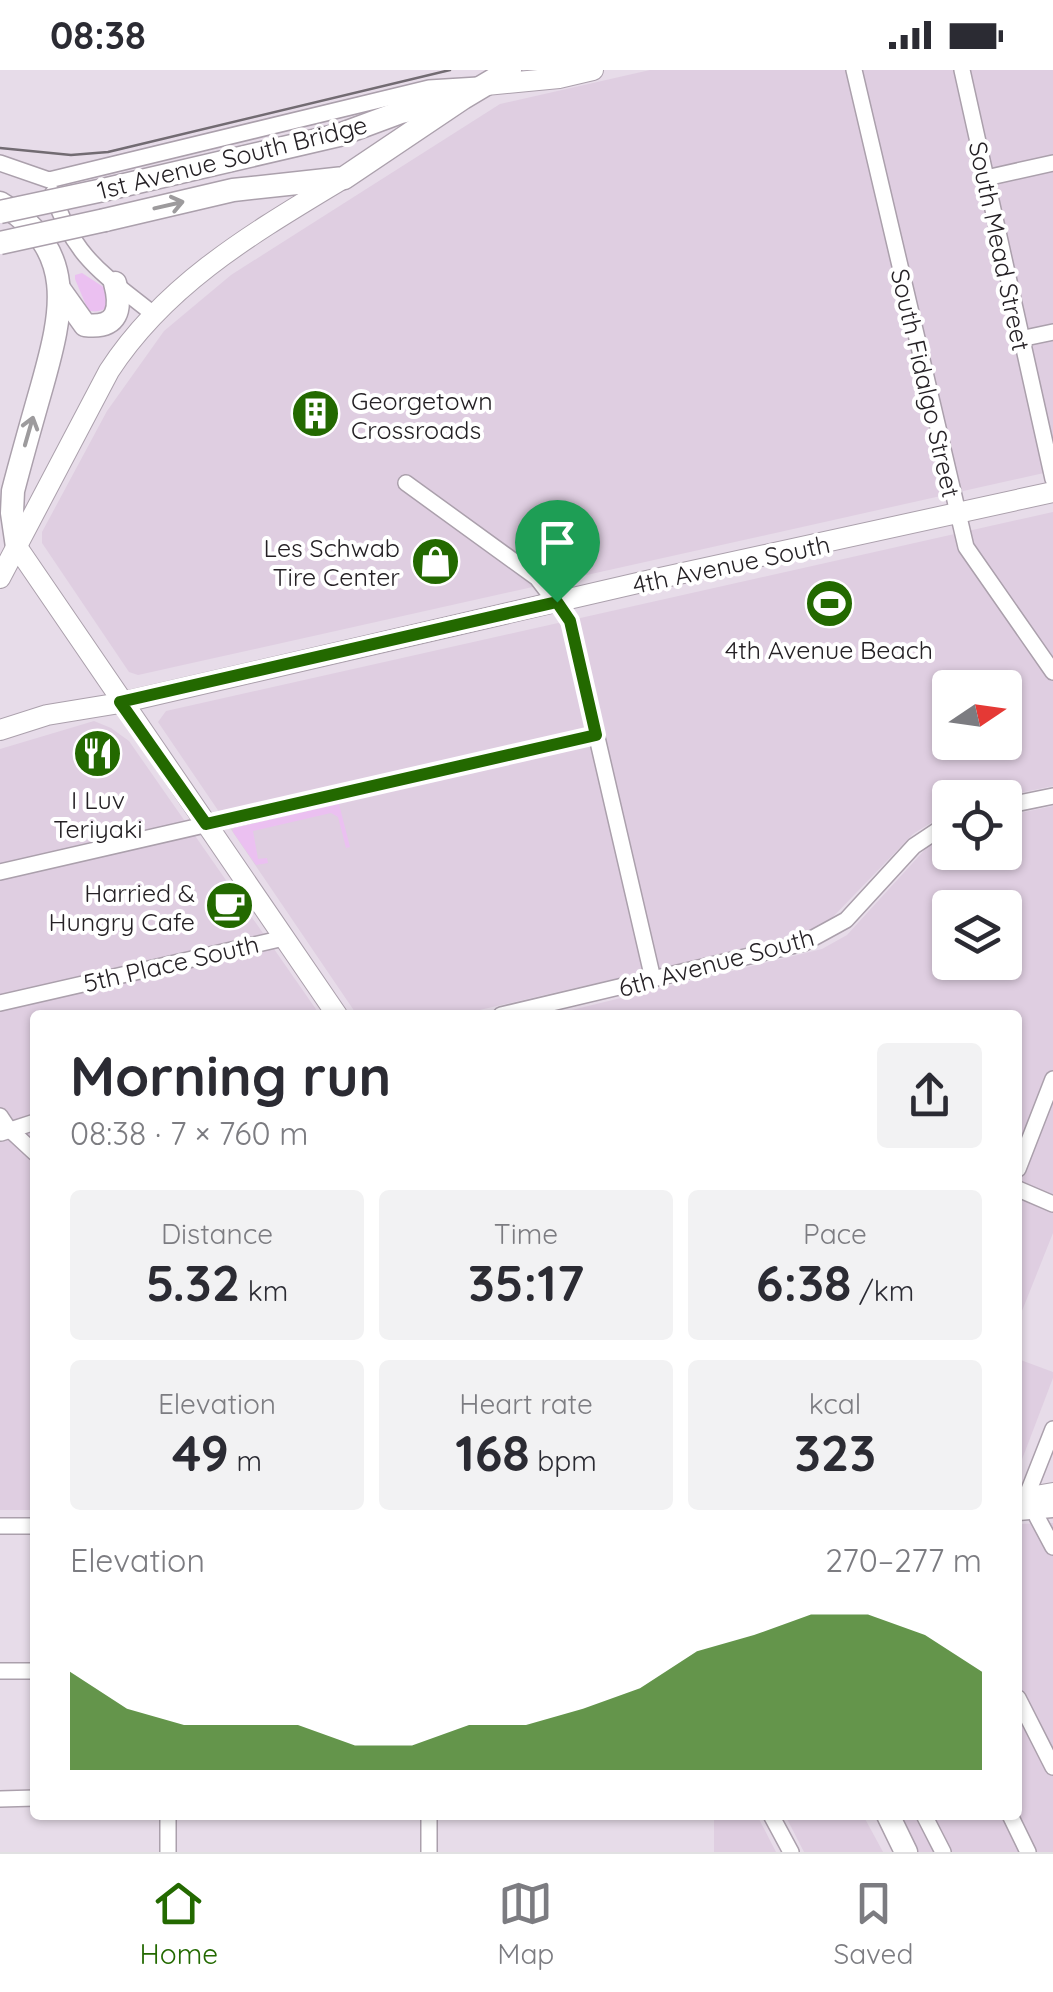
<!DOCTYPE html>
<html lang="en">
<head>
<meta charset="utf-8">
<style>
	:root { --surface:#fff; --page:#f2f2f3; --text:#2b2b33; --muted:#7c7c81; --line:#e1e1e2; --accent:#236900 }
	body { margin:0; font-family:Quicksand,sans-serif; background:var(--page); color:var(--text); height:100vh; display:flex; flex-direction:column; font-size:38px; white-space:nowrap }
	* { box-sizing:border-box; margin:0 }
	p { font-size:32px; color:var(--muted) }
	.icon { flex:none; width:55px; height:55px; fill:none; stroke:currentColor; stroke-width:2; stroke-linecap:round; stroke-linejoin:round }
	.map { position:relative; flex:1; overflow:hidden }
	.side { position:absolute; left:30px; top:940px; width:992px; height:810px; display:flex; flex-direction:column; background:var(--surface); border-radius:10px; box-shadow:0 2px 8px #0004 }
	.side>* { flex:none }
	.needle { width:65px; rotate:77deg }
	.tools { position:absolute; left:932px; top:600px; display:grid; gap:20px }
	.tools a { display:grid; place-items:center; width:90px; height:90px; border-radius:10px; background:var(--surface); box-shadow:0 2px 8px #0004; font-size:50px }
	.pin { position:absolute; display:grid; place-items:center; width:85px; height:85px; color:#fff; margin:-102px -42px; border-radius:50% 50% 50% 0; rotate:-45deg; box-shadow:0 0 10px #0007 }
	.pin .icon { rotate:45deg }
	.round { display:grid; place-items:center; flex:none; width:105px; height:105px; border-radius:10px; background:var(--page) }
	.head { display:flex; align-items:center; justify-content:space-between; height:170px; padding:0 40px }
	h1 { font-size:55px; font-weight:700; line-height:75px }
	.stats { display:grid; grid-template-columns:repeat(3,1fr); gap:15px; height:170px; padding:10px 40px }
	.stats div { display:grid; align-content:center; border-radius:10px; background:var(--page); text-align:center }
	.stats b { font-size:50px; font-weight:700 }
	.stats small { font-size:28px; font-weight:400 }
	.stats p { font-size:28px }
	.chart { height:280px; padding:20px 40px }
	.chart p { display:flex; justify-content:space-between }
	.chart svg { width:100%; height:180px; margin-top:10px; fill:var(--accent); opacity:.7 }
	.status { display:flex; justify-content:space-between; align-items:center; height:70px; padding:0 50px; background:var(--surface); direction:ltr }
	.status svg { height:28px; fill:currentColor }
	.menu { display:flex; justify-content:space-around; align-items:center; height:140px; border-top:2px solid var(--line); background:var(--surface); font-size:28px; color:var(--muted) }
	.menu a { display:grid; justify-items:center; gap:5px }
	.menu .selected { color:var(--accent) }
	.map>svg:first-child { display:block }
	.built { fill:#dfcee1; fill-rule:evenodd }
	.green { fill:#ebc0f1 }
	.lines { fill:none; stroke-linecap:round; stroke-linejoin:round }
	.minor-casing { stroke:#aba0ac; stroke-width:18 }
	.major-casing { stroke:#aba0ac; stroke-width:22 }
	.highway-casing { stroke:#aba0ac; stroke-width:25 }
	.minor { stroke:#fff; stroke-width:15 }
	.major { stroke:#fff; stroke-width:20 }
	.highway { stroke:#fff; stroke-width:22 }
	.rail { stroke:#726b72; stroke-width:2.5 }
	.highway-bridge-casing { stroke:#aba0ac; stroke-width:25; stroke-linecap:butt }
	.highway-bridge { stroke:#fff; stroke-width:22 }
	.oneway { stroke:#9d9b9d }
	.route-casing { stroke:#fff; stroke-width:20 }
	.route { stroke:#236900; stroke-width:12 }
	.labels { text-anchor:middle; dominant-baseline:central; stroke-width:8; stroke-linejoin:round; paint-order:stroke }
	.street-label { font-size:25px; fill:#252125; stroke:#fff }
	.poi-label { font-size:25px; fill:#252125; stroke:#fff; text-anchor:end }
</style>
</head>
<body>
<div class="status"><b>08:38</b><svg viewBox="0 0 49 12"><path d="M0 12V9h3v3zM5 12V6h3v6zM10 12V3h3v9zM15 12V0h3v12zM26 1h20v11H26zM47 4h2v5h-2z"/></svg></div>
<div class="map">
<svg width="1053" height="1782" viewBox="0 0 1053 1782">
	<rect width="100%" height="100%" fill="#e7dce9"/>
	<g class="built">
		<path d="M650 0H1053V401L138 605 129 602 42 473V462L107 341 164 261 231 205 500 34Z"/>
		<path d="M1053 442V716L1000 727 950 728V741L913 764 828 852 800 866 458 945H357L158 652 166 641ZM950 618H1005V672H950Z"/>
		<path d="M94 651 111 658 129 671 320 945H35V1440H0V679Z"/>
		<path d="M1053 736V1163L1018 1251V945H551L822 879 847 865 930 774 950 763V782H1005V746ZM950 838H1005V892H950Z"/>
		<path d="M1018 1289 1053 1302V1308L1018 1400Z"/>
		<path d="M1053 1453V1782H918L900 1745H1018V1454Z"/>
		<path d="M714 1745H757L776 1782H714Z"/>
		<path d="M785 1745H863L883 1782H804Z"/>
	</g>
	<g class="green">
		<path d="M82 203 108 220V237C102 241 95 243 88 240L75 209V205Z"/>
		<path d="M339 734 350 777 346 778 338 747 331 743 253 761 258 789 267 788 268 793 256 795 233 762V758Z"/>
	</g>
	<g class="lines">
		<defs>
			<g id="minor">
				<path d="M854 0 966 477 1053 602"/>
				<path d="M962 0 1053 409"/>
				<path d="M0 93 49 110 429 18 478 15"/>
				<path d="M986 108 1053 93"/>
				<path d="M53 123C73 187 102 203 152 243"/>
				<path d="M1020 269 1053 262"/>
				<path d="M406 413 537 508 570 551 653 909"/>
				<path d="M1005 736 1053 726"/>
				<path d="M0 802 596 665"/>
				<path d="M0 933 284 868"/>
				<path d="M501 945 804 873 846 850 914 776 950 752"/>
				<path d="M0 1046 8 1058 35 1083"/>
				<path d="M1 1063 35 1052"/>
				<path d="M1018 1099 1053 1009"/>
				<path d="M1018 1119 1053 1134"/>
				<path d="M1027 1425 1053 1359"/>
				<path d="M1037 1447 1053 1477"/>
				<path d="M0 1456H35"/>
				<path d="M0 1601H35"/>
				<path d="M1018 1628 1053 1697"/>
				<path d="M0 1729 35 1728"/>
				<path d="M168 1745V1782"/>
				<path d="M429 1745V1782"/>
				<path d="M771 1745 791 1782"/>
				<path d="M924 1745 943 1782"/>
				<path d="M1010 1745 1028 1782"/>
			</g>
			<g id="major">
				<path d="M486 15 559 8 593 0"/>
				<path d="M17 477 337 945"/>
				<path d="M0 508 109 301C167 212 255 162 344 108"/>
				<path d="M0 660 47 645 120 633 642 512 1053 422"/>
				<path d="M1018 1429 1053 1423"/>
			</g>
			<g id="highway">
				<path d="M103 120 339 65 401 42 450 31"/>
				<path d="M0 133C78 179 63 241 42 316 32 351 22 386 13 421L12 443 17 477"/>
				<path d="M105 150 233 120 344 108 463 28 510 0"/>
				<path d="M60 220 85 255C118 259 122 239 115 213"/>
				<path d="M1018 1439 1053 1436"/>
				<path d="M888 1745 906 1782"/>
			</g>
		</defs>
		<use href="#minor" class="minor-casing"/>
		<use href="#major" class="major-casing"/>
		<use href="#highway" class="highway-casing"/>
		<use href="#minor" class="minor"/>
		<use href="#major" class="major"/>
		<use href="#highway" class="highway"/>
		<path class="rail" d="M0 78 71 85 108 82 450 0"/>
		<defs>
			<g id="highway-bridge">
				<path d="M0 142 103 120"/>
				<path d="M0 173 105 150"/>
			</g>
		</defs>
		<use href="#highway-bridge" class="highway-bridge-casing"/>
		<use href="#highway-bridge" class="highway-bridge"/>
	</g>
	<defs><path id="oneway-shaft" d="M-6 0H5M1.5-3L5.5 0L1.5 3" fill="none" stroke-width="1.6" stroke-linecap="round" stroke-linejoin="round" transform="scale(2.5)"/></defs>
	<g class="oneway">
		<use href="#oneway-shaft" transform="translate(169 135) rotate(-13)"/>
		<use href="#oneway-shaft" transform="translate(29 361) rotate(-74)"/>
	</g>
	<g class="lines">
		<defs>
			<path id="route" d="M557 532 570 551 596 665 206 754 120 632Z"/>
		</defs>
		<use href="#route" class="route-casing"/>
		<use href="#route" class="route"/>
	</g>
	<defs>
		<symbol id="building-disc" viewBox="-11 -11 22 22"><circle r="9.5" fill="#236900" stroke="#fff"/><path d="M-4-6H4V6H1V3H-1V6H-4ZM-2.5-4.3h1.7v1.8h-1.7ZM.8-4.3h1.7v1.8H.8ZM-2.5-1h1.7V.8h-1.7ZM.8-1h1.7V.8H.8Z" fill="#fff"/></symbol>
		<symbol id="shop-disc" viewBox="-11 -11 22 22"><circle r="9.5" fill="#236900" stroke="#fff"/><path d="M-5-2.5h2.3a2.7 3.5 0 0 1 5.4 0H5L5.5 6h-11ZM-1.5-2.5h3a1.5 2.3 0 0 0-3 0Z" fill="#fff"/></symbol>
		<symbol id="stadium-disc" viewBox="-11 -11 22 22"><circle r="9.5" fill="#236900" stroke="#fff"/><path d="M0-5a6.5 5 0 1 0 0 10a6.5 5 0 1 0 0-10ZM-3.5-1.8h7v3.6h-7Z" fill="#fff"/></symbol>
		<symbol id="restaurant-disc" viewBox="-11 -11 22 22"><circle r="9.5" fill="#236900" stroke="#fff"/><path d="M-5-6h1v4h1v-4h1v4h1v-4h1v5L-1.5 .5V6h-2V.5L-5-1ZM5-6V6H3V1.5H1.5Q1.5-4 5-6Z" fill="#fff"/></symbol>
		<symbol id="cafe-disc" viewBox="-11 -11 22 22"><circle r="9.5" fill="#236900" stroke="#fff"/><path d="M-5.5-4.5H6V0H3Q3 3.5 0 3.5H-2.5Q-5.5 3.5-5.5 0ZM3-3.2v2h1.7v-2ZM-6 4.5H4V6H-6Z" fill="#fff"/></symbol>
	</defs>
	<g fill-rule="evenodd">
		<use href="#building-disc" x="288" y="316" width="55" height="55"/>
		<use href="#shop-disc" x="408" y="464" width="55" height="55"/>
		<use href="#stadium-disc" x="802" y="506" width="55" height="55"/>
		<use href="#restaurant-disc" x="70" y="656" width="55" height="55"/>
		<use href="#cafe-disc" x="202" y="808" width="55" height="55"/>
	</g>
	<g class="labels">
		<g class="street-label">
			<text transform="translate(232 87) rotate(-14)">1st Avenue South Bridge</text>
			<text transform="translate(1000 176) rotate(78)">South Mead Street</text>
			<text transform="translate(926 313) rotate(77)">South Fidalgo Street</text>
			<text transform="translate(731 494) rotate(-12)">4th Avenue South</text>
			<text transform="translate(716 892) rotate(-15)">6th Avenue South</text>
			<text transform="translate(171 893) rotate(-13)">5th Place South</text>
		</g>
		<g class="poi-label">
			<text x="351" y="330" text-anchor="start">Georgetown<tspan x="351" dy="29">Crossroads</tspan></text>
			<text x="400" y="477">Les Schwab<tspan x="400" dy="29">Tire Center</tspan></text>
			<text x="829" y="579" text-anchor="middle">4th Avenue Beach</text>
			<text x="98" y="729" text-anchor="middle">I Luv<tspan x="98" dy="29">Teriyaki</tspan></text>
			<text x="195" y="822">Harried &amp;<tspan x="195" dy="29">Hungry Cafe</tspan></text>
		</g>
	</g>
</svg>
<div class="tools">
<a><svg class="needle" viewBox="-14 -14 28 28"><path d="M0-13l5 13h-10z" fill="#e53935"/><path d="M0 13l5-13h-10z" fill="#7c7c81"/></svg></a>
<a><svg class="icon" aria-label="locate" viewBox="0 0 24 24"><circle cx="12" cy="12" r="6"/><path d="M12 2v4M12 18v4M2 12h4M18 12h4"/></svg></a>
<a><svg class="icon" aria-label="layers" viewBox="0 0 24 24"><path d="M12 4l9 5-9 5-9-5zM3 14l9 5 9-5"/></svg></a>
</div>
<div class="pin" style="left:557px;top:532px;background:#1e9e55"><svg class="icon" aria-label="arrive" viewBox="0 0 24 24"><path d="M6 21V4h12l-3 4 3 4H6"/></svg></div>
<section class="side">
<div class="head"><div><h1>Morning run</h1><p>08:38 · 7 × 760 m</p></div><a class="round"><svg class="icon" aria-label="share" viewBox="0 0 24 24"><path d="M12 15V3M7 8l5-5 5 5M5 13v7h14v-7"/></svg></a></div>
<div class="stats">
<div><p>Distance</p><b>5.32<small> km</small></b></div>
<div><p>Time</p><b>35:17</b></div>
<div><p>Pace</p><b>6:38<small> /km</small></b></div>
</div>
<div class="stats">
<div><p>Elevation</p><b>49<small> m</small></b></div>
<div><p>Heart rate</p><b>168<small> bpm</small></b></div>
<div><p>kcal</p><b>323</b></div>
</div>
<div class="chart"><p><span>Elevation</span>270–277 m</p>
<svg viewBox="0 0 160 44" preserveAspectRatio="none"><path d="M0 44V20L10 29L20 33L30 33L40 33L50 38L60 38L70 33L80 33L90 29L100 24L110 15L120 11L130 6L140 6L150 11L160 20V44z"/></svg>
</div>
</section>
</div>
<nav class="menu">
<a class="selected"><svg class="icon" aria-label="home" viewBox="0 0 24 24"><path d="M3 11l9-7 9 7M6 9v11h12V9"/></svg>Home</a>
<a><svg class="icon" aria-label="map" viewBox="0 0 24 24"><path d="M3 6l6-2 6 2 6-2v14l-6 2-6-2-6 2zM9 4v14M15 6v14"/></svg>Map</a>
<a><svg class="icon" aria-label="saved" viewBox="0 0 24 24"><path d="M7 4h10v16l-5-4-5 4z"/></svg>Saved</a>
</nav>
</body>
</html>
